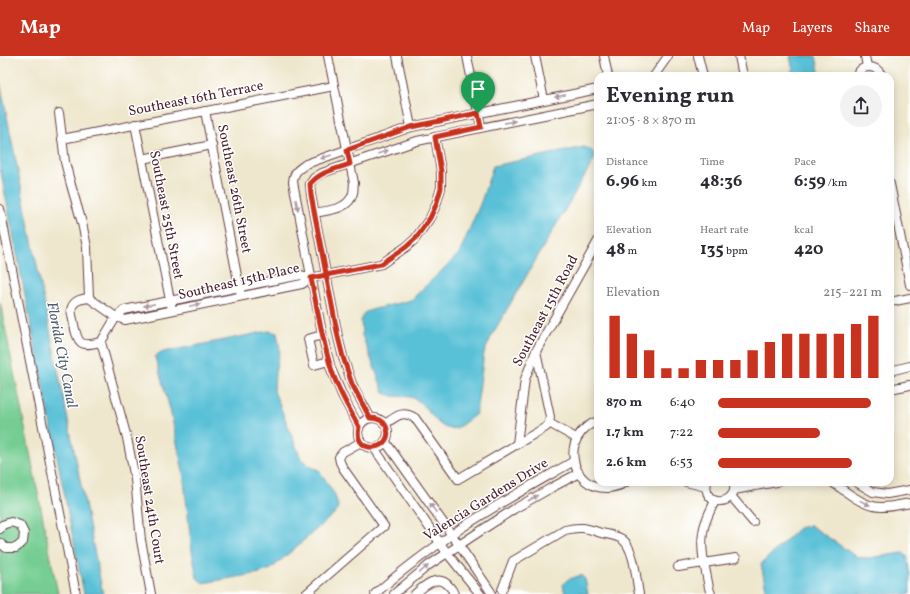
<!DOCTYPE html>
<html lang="en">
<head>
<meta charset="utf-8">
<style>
	:root { --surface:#fff; --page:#f2f2f3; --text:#2b2b33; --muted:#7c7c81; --accent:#c8321e }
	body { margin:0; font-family:Vollkorn,serif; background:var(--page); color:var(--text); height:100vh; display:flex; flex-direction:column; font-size:15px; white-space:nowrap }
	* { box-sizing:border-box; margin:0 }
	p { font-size:13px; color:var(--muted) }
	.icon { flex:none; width:22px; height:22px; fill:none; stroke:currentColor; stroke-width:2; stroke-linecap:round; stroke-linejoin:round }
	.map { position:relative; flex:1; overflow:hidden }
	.drawer { position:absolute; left:594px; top:16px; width:300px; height:414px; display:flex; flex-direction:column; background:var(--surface); border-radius:12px; box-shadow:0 2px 10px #0003 }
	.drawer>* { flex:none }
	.pin { position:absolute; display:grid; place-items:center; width:34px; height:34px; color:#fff; margin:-41px -17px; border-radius:50% 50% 50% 0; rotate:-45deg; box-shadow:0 0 4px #0007 }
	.pin .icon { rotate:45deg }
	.round { display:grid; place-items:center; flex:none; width:42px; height:42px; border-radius:21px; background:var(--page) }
	.head { display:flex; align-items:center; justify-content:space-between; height:68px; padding:0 12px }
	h1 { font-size:22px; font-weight:700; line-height:30px }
	.figures { display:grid; grid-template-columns:repeat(3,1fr); gap:6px; height:68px; padding:4px 12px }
	.figures div { display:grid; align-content:center }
	.figures b { font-size:17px; font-weight:700 }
	.figures small { font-size:11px; font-weight:400 }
	.figures p { font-size:11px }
	.chart { height:112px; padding:8px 12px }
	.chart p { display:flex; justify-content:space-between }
	.chart svg { width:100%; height:72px; margin-top:4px; stroke:var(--accent); stroke-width:6 }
	ul { padding:0 12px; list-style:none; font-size:13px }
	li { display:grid; grid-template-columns:64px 48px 1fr; align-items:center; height:30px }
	li i { height:10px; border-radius:5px; background:var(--accent) }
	header { display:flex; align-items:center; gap:24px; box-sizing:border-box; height:56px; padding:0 20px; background:var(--accent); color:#fff }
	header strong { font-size:19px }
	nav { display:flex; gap:22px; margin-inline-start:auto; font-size:14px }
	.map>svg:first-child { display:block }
	.green { fill:#75cd93; stroke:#60765f }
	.water { fill:#59c0d7; stroke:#527081 }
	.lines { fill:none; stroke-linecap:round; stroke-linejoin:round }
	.minor-casing { stroke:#633d43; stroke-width:10 }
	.minor { stroke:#fff; stroke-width:8 }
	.oneway { fill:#ae9aa0 }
	.route-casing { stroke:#fff; stroke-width:8 }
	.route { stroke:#c8321e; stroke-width:5 }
	.labels { text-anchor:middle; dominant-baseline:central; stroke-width:3; stroke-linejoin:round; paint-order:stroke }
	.street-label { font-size:14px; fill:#4a1f2b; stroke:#fff }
	.water-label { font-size:15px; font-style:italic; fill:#505f70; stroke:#fff }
</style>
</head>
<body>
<header>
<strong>Map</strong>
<nav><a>Map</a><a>Layers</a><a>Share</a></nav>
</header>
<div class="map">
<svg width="910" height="538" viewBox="0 0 910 538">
	<rect width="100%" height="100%" fill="#fff"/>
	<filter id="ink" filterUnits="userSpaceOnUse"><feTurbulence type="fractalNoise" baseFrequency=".025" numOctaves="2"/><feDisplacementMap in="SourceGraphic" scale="8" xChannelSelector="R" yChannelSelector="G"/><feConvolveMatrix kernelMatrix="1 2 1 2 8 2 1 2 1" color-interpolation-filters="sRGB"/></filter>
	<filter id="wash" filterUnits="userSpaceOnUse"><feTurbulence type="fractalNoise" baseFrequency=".012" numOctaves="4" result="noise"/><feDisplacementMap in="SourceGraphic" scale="16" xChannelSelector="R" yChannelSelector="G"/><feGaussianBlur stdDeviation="0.9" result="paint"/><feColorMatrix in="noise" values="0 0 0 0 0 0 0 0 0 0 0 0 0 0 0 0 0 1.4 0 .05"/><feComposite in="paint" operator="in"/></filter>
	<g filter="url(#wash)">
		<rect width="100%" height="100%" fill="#efe7cd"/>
		<path class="green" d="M0 246 58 538H0Z"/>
		<g class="water">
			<path d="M790 0H816L820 20H794Z"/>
			<path d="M0 26 103 538H84L0 112Z"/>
			<path d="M584 91C591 93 594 95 595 102L492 279 484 297 476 358C472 361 460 371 456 372 439 378 429 351 417 344 410 339 401 341 393 340 390 339 387 338 384 337L362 279 361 264 364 257 371 254 411 244 459 198 481 146 493 110Z"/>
			<path d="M269 275 277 277 280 294 275 316 274 335 301 403 311 411 319 414 335 439 338 450 336 456 271 513 260 517 203 527 197 522 192 495 183 416 170 353 155 301 159 297Z"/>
			<path d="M810 469 857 501 868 502 903 497 907 500 910 519V538H767L761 508 799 472Z"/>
			<path d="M581 519 585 523 588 538H565L563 529 567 524Z"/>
		</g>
	</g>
	<g filter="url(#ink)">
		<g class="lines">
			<defs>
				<g id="minor">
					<path d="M397 0 411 71"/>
					<path d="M467 0 481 71"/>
					<path d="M535 0 544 44"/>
					<path d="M604 0 608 20"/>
					<path d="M698 0 703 20"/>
					<path d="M739 0 743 20"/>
					<path d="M865 0 867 11"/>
					<path d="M654 20 668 0"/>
					<path d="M856 20C862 8 876 8 882 20"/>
					<path d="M205 55 240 235"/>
					<path d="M59 57 65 106 71 129 82 167 87 191 89 242"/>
					<path d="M135 68 171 249"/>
					<path d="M62 83 334 30"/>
					<path d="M142 103 212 89"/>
					<path d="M890 128 910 229"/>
					<path d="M0 153 76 538"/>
					<path d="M315 157C328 154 349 154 353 137 354 134 353 130 354 127L328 0"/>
					<path d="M311 222 301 219 124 254 116 261 125 264 302 228 311 222 381 208 406 191 415 183 430 162 436 149 441 132V115L435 81"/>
					<path d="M89 242 116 261 101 286C95 287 87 290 82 287 75 284 73 261 71 254 73 244 81 243 89 242Z"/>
					<path d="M890 246 910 242"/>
					<path d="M322 279 308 283 314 309 329 305"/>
					<path d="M101 286 127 382 135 423 141 484 151 538"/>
					<path d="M890 315 910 310"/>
					<path d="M890 333 910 329"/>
					<path d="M370 361 352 328 343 301 338 281 311 139 310 128 314 122 322 117 417 85 598 48"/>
					<circle cx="373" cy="377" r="15"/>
					<path d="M598 365C559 378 569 434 609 432 615 431 621 430 626 426"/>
					<path d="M549 367 576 382"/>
					<path d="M385 368C397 360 402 354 415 362L458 423 546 371 549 367 550 361 536 295"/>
					<path d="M359 371 343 341 331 313 323 282 293 126C294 115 298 114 306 108L411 71 598 33"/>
					<path d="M385 385 459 489 491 536"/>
					<path d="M517 388 525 323 536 295 598 185"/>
					<path d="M374 392 447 497 480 538"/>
					<path d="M686 426 706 431"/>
					<path d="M707 426C701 452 739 451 734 426"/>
					<path d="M832 426C844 434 859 447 873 450 883 453 899 449 910 447"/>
					<path d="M856 426 873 436 887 438 910 434"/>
					<path d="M734 434 777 426"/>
					<path d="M731 440 753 466"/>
					<path d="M0 473 2 469 11 466 20 469 24 477 23 486 16 492H6L0 487"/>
					<path d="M678 511 736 502"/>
					<path d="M502 534 513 505 565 474C581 470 586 472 601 477 607 478 617 480 622 483 635 493 636 523 639 538"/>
					<path d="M306 538 384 470 343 412 340 406 339 401 343 396 361 386"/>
					<path d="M375 538C402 514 431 493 460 473 497 448 536 427 574 405"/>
					<path d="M394 538 429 509 488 470 514 453 551 432 579 417"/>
					<path d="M415 538C424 530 438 517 449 530 451 532 453 535 454 538"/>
					<path d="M711 538 709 532C706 514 700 495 703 477 704 466 710 455 715 445"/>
				</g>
			</defs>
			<use href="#minor" class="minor-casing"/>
			<use href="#minor" class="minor"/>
		</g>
		<defs><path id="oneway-solid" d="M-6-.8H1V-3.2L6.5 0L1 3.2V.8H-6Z"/></defs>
		<g class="oneway">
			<use href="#oneway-solid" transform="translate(560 40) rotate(168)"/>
			<use href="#oneway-solid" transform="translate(510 66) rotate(-11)"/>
			<use href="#oneway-solid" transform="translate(383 96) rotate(-19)"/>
			<use href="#oneway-solid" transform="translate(326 101) rotate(161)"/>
			<use href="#oneway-solid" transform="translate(297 149) rotate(79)"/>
			<use href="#oneway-solid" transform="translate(149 249) rotate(169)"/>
			<use href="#oneway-solid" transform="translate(195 249) rotate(-12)"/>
			<use href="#oneway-solid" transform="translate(533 442) rotate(-30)"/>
			<use href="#oneway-solid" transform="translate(865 447) rotate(26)"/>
			<use href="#oneway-solid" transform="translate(433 452) rotate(-126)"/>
			<use href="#oneway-solid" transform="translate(424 513) rotate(-39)"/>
		</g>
	</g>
	<g class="lines" filter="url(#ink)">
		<defs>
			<path id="route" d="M478 57 481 71 435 81 441 115V132L436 149 430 162 415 183 406 191 381 208 311 222C317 252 322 283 331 312 337 333 349 352 359 371 352 402 397 394 386 370 383 364 377 362 370 362L352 328 343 301 338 281 311 139 310 128C320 116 335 113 350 108L347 94 411 71 478 57"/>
		</defs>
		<use href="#route" class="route-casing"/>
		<use href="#route" class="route"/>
	</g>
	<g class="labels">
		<g class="street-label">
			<text transform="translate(196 43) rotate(-11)">Southeast 16th Terrace</text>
			<text transform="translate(234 133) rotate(79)">Southeast 26th Street</text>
			<text transform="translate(166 159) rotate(79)">Southeast 25th Street</text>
			<text transform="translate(239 226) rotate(-13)">Southeast 15th Place</text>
			<text transform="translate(546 255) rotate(-62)">Southeast 15th Road</text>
			<text transform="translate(149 444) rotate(81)">Southeast 24th Court</text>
			<text transform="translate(486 444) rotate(-32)">Valencia Gardens Drive</text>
		</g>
		<g class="water-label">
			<text transform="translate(61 299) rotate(79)">Florida City Canal</text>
		</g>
	</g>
</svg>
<div class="pin" style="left:478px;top:57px;background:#1e9e55"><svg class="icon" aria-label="arrive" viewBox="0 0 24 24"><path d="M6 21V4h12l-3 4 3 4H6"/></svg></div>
<section class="drawer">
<div class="head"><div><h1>Evening run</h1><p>21:05 · 8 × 870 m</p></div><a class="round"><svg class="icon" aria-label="share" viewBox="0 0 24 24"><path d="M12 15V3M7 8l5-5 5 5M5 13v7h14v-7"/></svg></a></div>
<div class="figures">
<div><p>Distance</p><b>6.96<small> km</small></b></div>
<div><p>Time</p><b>48:36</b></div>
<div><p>Pace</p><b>6:59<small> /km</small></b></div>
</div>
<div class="figures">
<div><p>Elevation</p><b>48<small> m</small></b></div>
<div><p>Heart rate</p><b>135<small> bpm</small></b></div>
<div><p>kcal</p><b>420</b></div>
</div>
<div class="chart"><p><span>Elevation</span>215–221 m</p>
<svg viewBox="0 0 160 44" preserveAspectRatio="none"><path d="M5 44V6M15 44V17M25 44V27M35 44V38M45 44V38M55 44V33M65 44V33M75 44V33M85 44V27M95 44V22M105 44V17M115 44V17M125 44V17M135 44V17M145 44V11M155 44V6"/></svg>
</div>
<ul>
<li><b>870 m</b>6:40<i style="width:93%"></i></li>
<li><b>1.7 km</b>7:22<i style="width:62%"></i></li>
<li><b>2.6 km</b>6:53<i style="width:82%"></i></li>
</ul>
</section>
</div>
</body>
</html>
